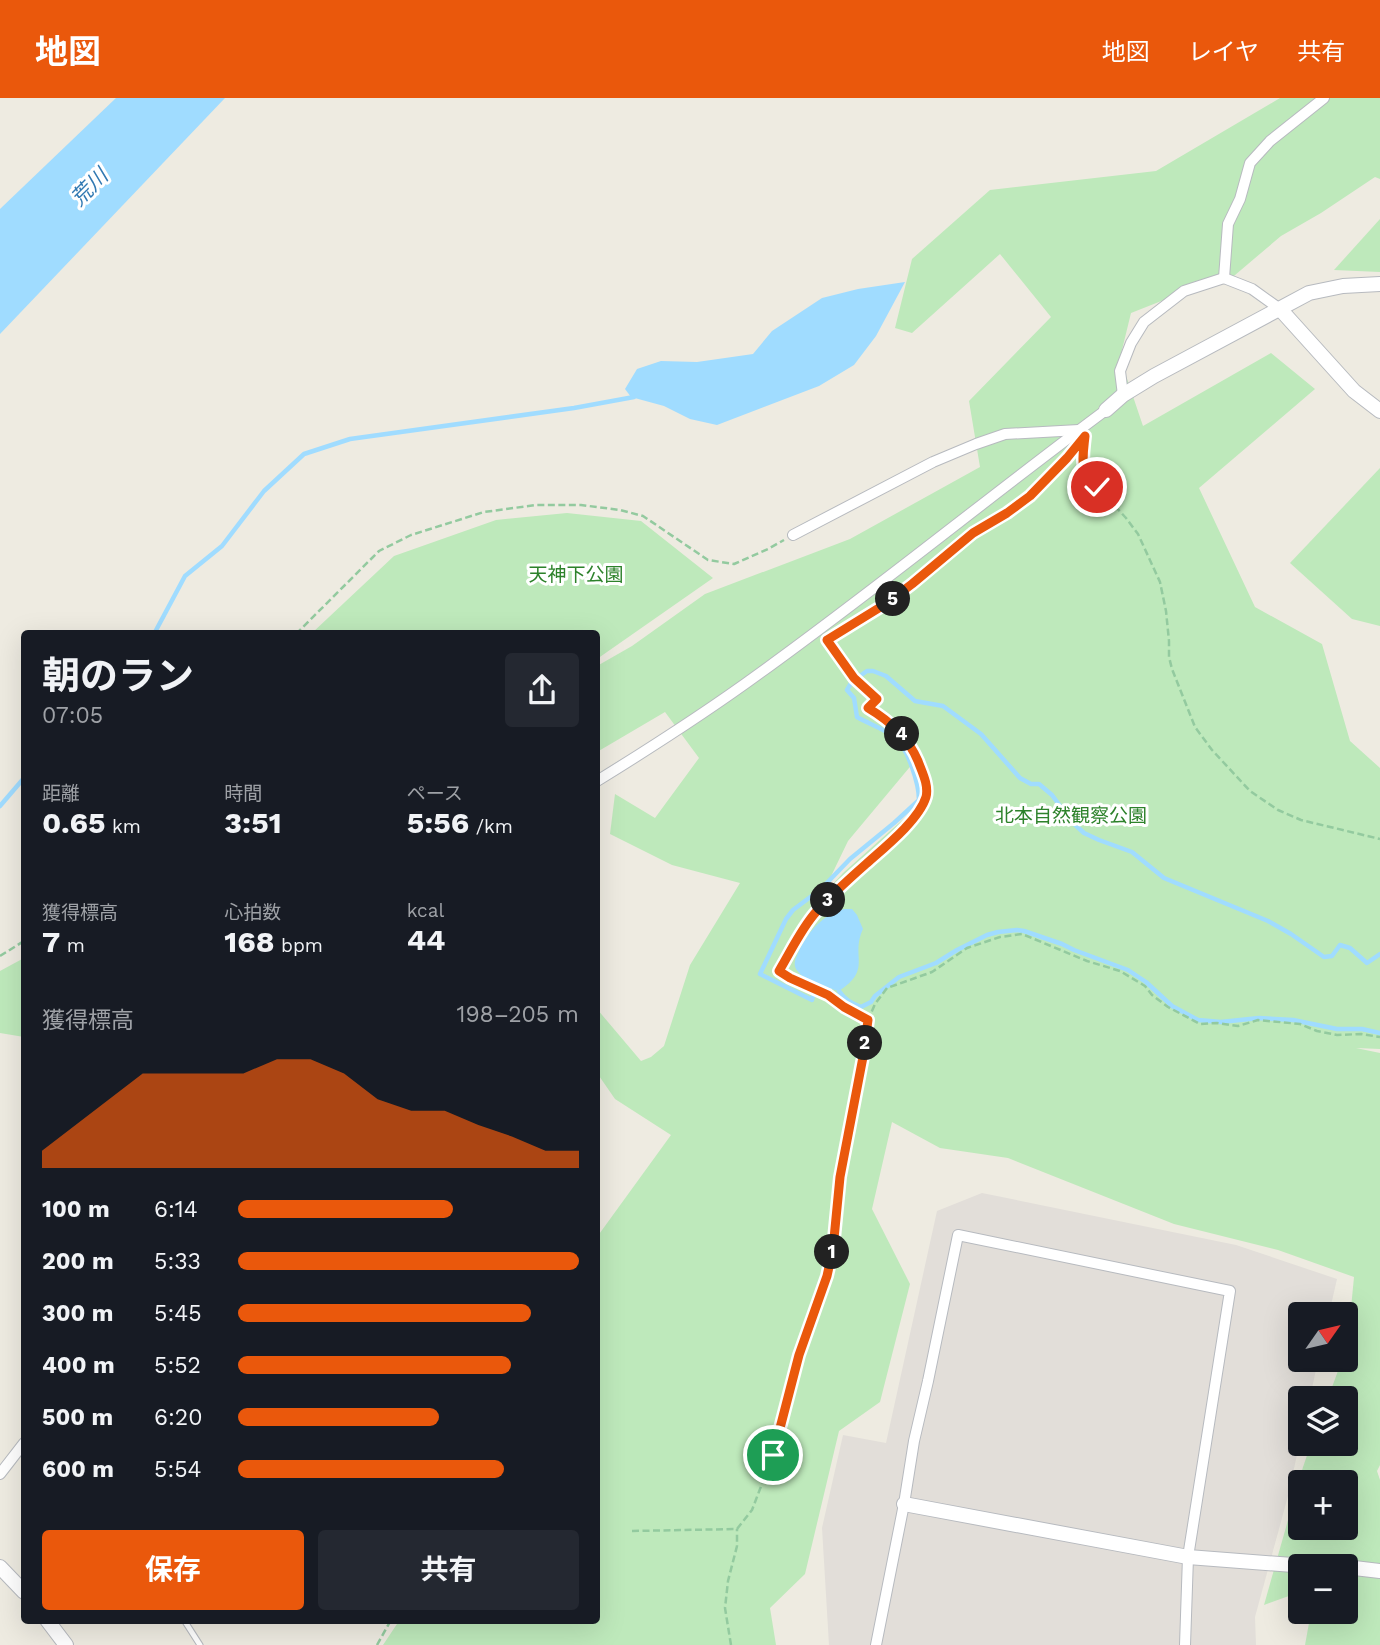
<!DOCTYPE html>
<html lang="ja">
<head>
<meta charset="utf-8">
<style>
	:root { --surface:#171b24; --page:#242831; --text:#f1f3f6; --muted:#9ea1a6; --accent:#ea580c }
	body { margin:0; font-family:"Work Sans","Noto Sans JP",sans-serif; background:var(--page); color:var(--text); height:100vh; display:flex; flex-direction:column; font-size:26px; white-space:nowrap }
	* { box-sizing:border-box; margin:0 }
	p { font-size:23px; color:var(--muted) }
	.icon { flex:none; width:38px; height:38px; fill:none; stroke:currentColor; stroke-width:2; stroke-linecap:round; stroke-linejoin:round }
	.map { position:relative; flex:1; overflow:hidden }
	.drawer { position:absolute; left:21px; top:532px; width:579px; height:994px; display:flex; flex-direction:column; background:var(--surface); border-radius:7px; box-shadow:0 7px 28px #0002 }
	.drawer>* { flex:none }
	.needle { width:46px; rotate:56deg }
	.buttons { position:absolute; left:1288px; top:1204px; display:grid; gap:14px }
	.buttons a { display:grid; place-items:center; width:70px; height:70px; border-radius:7px; background:var(--surface); box-shadow:0 7px 28px #0002; font-size:35px }
	.pin { position:absolute; display:grid; place-items:center; width:60px; height:60px; color:#fff; margin:-30px; border:4px solid #fff; border-radius:50%; box-shadow:0 2px 7px #0007 }
	.km { position:absolute; width:35px; height:35px; margin:-18px; border-radius:50%; background:#222; color:#fff; font-size:19px; line-height:35px; text-align:center }
	.round { display:grid; place-items:center; flex:none; width:74px; height:74px; border-radius:7px; background:var(--page) }
	.head { display:flex; align-items:center; justify-content:space-between; height:119px; padding:0 21px }
	h1 { font-size:38px; font-weight:700; line-height:52px }
	.stats { display:grid; grid-template-columns:repeat(3,1fr); gap:10px; height:119px; padding:7px 21px }
	.stats div { display:grid; align-content:center }
	.stats b { font-size:30px; font-weight:700 }
	.stats small { font-size:19px; font-weight:400 }
	.stats p { font-size:19px }
	.chart { height:196px; padding:14px 21px }
	.chart p { display:flex; justify-content:space-between }
	.chart svg { width:100%; height:126px; margin-top:7px; fill:var(--accent); opacity:.7 }
	.button { display:flex; gap:14px; margin-top:auto; padding:14px 21px }
	.button a { flex:1; height:80px; border-radius:7px; background:var(--accent); color:#fff; font-size:28px; font-weight:700; line-height:80px; text-align:center }
	.button a+a { background:var(--page); color:var(--text) }
	ul { padding:0 21px; list-style:none; font-size:23px }
	li { display:grid; grid-template-columns:112px 84px 1fr; align-items:center; height:52px }
	li i { height:18px; border-radius:9px; background:var(--accent) }
	header { display:flex; align-items:center; gap:42px; box-sizing:border-box; height:98px; padding:0 35px; background:var(--accent); color:#fff }
	header strong { font-size:33px }
	nav { display:flex; gap:38px; margin-inline-start:auto; font-size:24px }
	.map>svg:first-child { display:block }
	.industrial { fill:#e2ded9 }
	.green { fill:#bee9bb; fill-rule:evenodd }
	.water { fill:#a0dcff }
	.lines { fill:none; stroke-linecap:round; stroke-linejoin:round }
	.stream { stroke:#a0dcff; stroke-width:4.5 }
	.service-casing { stroke:#b7babf; stroke-width:7 }
	.minor-casing { stroke:#b7babf; stroke-width:12 }
	.tertiary-casing { stroke:#b7babf; stroke-width:16 }
	.path { stroke:#93ca9f; stroke-width:2.5; stroke-dasharray:7 3.5; stroke-linecap:butt }
	.service { stroke:#fff; stroke-width:5 }
	.minor { stroke:#fff; stroke-width:10 }
	.tertiary { stroke:#fff; stroke-width:14 }
	.route-casing { stroke:#fff; stroke-width:14 }
	.route { stroke:#ea580c; stroke-width:9 }
	.labels { text-anchor:middle; dominant-baseline:central; stroke-width:6; stroke-linejoin:round; paint-order:stroke }
	.park-label { font-size:19px; fill:#2d822b; stroke:#fff }
	.water-label { font-size:21px; font-style:italic; fill:#3179b2; stroke:#fff }
</style>
</head>
<body>
<header>
<strong>地図</strong>
<nav><a>地図</a><a>レイヤ</a><a>共有</a></nav>
</header>
<div class="map">
<svg width="1380" height="1547" viewBox="0 0 1380 1547">
	<rect width="100%" height="100%" fill="#eeebe1"/>
	<path class="industrial" d="M982 1095 1236 1147 1337 1181 1329 1216H1300V1262H1318L1310 1300H1300V1343L1288 1398 1255 1519 1256 1547H829L822 1430 843 1337 886 1345 937 1113Z"/>
	<g class="green">
		<path d="M1280 0H1380V81L1375 79 1321 115 1281 138 1228 183 1174 198 1131 215 1120 260 1143 328 1271 255 1315 291 1199 390 1255 509 1322 546 1350 643 1380 670V951L1356 950 1380 955V1367L1377 1373 1380 1382V1547H1305L1311 1514H1346V1468H1300V1494L1264 1507 1303 1369 1311 1346H1346V1300H1328L1342 1262H1346L1354 1179 1278 1152 1174 1126 1008 1060 940 1050 892 1024 872 1111 910 1186 880 1304 839 1333 805 1476 770 1510 776 1547H383L399 1523 597 1522V1139L671 1037 615 1001 597 975V911L641 963 651 959 664 948 690 867 740 785 672 767 610 736 615 696 655 720 699 660 665 614 597 654V568L632 548 705 496 850 441 980 369 969 303 1051 219 1000 156 912 235 895 230 912 161 990 92 1156 73ZM914 664 923 696 917 709 843 775 821 799 848 743ZM1300 1384H1346V1430H1300Z"/>
		<path d="M1380 121V174L1334 172Z"/>
		<path d="M1380 370V528L1352 521 1290 465Z"/>
		<path d="M567 415 641 423 713 480 597 561V536L312 535 394 458 496 422Z"/>
		<path d="M24 860V939L0 935V873Z"/>
	</g>
	<g class="water">
		<path d="M116 0H225L0 236V111Z"/>
		<path d="M905 184 876 238 854 267 819 288 717 327 690 321 664 308 631 299 625 291 637 271 661 263 697 264 753 256 772 233 822 200 858 191Z"/>
		<path d="M844 811H852L857 817 863 831C850 859 873 871 839 893 825 889 804 884 796 871 793 865 796 860 798 855 807 835 822 817 844 811Z"/>
	</g>
	<g class="lines">
		<g class="stream">
			<path d="M154 536 185 478 222 448 264 393 304 356 350 341 574 310 634 299"/>
			<path d="M853 576 857 580 867 573H873L886 578 915 603 943 608 981 636 1020 680 1031 686H1039L1052 697 1071 723 1084 735 1099 742 1132 754 1164 780 1268 823 1291 836 1324 859 1332 858 1340 847 1350 850 1367 865 1380 856"/>
			<path d="M0 708 24 680"/>
			<path d="M816 886 812 902 760 876 786 821 793 812 821 791 850 761 894 725 919 702C919 685 908 652 896 640 885 631 869 626 857 619L854 600 847 592 854 580 853 576 829 541"/>
			<path d="M839 893C845 902 851 905 861 909L871 904 875 898 899 879 936 865 957 852 987 837 998 834 1017 832 1024 833 1062 846 1074 852 1128 872 1146 884 1172 908 1198 922 1221 924 1259 920 1293 922 1337 931H1362L1380 935"/>
		</g>
		<defs>
			<path id="service" d="M184 1522 200 1547"/>
			<g id="minor">
				<path d="M1280 211 1252 191 1224 180 1228 126 1240 101 1250 65 1270 43 1324 0"/>
				<path d="M1123 297 1120 273 1131 245 1144 224 1184 193 1224 180"/>
				<path d="M793 437 933 364 976 346 1005 336 1079 332"/>
				<path d="M597 683C652 649 708 613 760 575 878 490 990 398 1106 312"/>
				<path d="M0 1376 24 1345"/>
				<path d="M876 1547 904 1406 914 1343 928 1283 958 1137 1230 1193 1188 1459 1185 1547"/>
			</g>
			<g id="tertiary">
				<path d="M1280 211 1354 293 1380 313"/>
				<path d="M1106 312 1123 297 1154 278 1309 195 1343 188 1380 186"/>
				<path d="M904 1406 1188 1459 1306 1468"/>
				<path d="M1326 1468H1343"/>
				<path d="M0 1469 24 1494"/>
				<path d="M1346 1469 1380 1473"/>
				<path d="M47 1522 66 1547"/>
			</g>
		</defs>
		<use href="#service" class="service-casing"/>
		<use href="#minor" class="minor-casing"/>
		<use href="#tertiary" class="tertiary-casing"/>
		<g class="path">
			<path d="M1084 346 1083 359 1086 376 1126 420 1138 436 1160 484 1166 513 1169 543V559L1172 571 1195 629 1212 652 1250 693 1278 712 1301 722 1380 741"/>
			<path d="M1070 356 1030 398 1007 415 973 435 887 505 827 542 854 580 877 601 868 610C890 623 908 639 918 663 922 674 929 687 926 699 919 722 884 750 866 766 849 781 831 797 816 814 801 831 791 853 779 872L790 880 828 897 844 909 868 922 875 906 887 890 932 874 967 850 1000 839 1022 836 1087 863 1120 873 1145 888 1152 897 1168 909 1200 926 1217 925 1238 928 1258 922 1300 926 1317 933 1337 937 1361 936 1380 939"/>
			<path d="M296 536 379 453 411 437 484 414 536 407H581L620 412 643 418 708 462 734 466 768 451 784 442"/>
			<path d="M0 858 24 843"/>
			<path d="M632 1433 737 1431 752 1412 773 1357 799 1257 811 1221 827 1178 837 1124 840 1079 863 959 868 922"/>
			<path d="M377 1547 391 1522"/>
			<path d="M731 1547 725 1510 728 1483 737 1448V1431"/>
		</g>
		<use href="#service" class="service"/>
		<use href="#minor" class="minor"/>
		<use href="#tertiary" class="tertiary"/>
	</g>
	<g class="lines">
		<defs>
			<path id="route" d="M773 1357 799 1257 827 1178 833 1151 840 1079 863 959 868 922 844 909 828 897 790 880 779 873C791 853 801 831 816 814 831 797 849 781 866 766 884 750 919 722 926 699 929 687 922 674 918 663 908 639 890 623 868 610L877 601 854 580 827 542 887 505 912 486 973 435 1007 415 1030 398 1067 360 1085 338C1084 349 1081 364 1085 374 1087 379 1094 385 1097 389"/>
		</defs>
		<use href="#route" class="route-casing"/>
		<use href="#route" class="route"/>
	</g>
	<g class="labels">
		<g class="park-label">
			<text x="576" y="476">天神下公園</text>
			<text x="1071" y="717">北本自然観察公園</text>
		</g>
		<g class="water-label">
			<text transform="translate(89 89) rotate(-45)">荒川</text>
		</g>
	</g>
</svg>
<div class="buttons">
<a><svg class="needle" viewBox="-14 -14 28 28"><path d="M0-13l5 13h-10z" fill="#e53935"/><path d="M0 13l5-13h-10z" fill="#9ea1a6"/></svg></a>
<a><svg class="icon" aria-label="layers" viewBox="0 0 24 24"><path d="M12 4l9 5-9 5-9-5zM3 14l9 5 9-5"/></svg></a>
<a>+</a>
<a>−</a>
</div>
<div class="pin" style="left:773px;top:1357px;background:#1e9e55"><svg class="icon" aria-label="arrive" viewBox="0 0 24 24"><path d="M6 21V4h12l-3 4 3 4H6"/></svg></div>
<div class="pin" style="left:1097px;top:389px;background:#d93025"><svg class="icon" aria-label="check" viewBox="0 0 24 24"><path d="M5 12l5 5 9-10"/></svg></div>
<b class="km" style="left:832px;top:1154px">1</b>
<b class="km" style="left:865px;top:945px">2</b>
<b class="km" style="left:828px;top:802px">3</b>
<b class="km" style="left:902px;top:636px">4</b>
<b class="km" style="left:893px;top:501px">5</b>
<section class="drawer">
<div class="head"><div><h1>朝のラン</h1><p>07:05</p></div><a class="round"><svg class="icon" aria-label="share" viewBox="0 0 24 24"><path d="M12 15V3M7 8l5-5 5 5M5 13v7h14v-7"/></svg></a></div>
<div class="stats">
<div><p>距離</p><b>0.65<small> km</small></b></div>
<div><p>時間</p><b>3:51</b></div>
<div><p>ペース</p><b>5:56<small> /km</small></b></div>
</div>
<div class="stats">
<div><p>獲得標高</p><b>7<small> m</small></b></div>
<div><p>心拍数</p><b>168<small> bpm</small></b></div>
<div><p>kcal</p><b>44</b></div>
</div>
<div class="chart"><p><span>獲得標高</span>198–205 m</p>
<svg viewBox="0 0 160 44" preserveAspectRatio="none"><path d="M0 44V38L10 29L20 20L30 11L40 11L50 11L60 11L70 6L80 6L90 11L100 20L110 24L120 24L130 29L140 33L150 38L160 38V44z"/></svg>
</div>
<ul>
<li><b>100 m</b>6:14<i style="width:63%"></i></li>
<li><b>200 m</b>5:33<i style="width:100%"></i></li>
<li><b>300 m</b>5:45<i style="width:86%"></i></li>
<li><b>400 m</b>5:52<i style="width:80%"></i></li>
<li><b>500 m</b>6:20<i style="width:59%"></i></li>
<li><b>600 m</b>5:54<i style="width:78%"></i></li>
</ul>
<div class="button"><a>保存</a><a>共有</a></div>
</section>
</div>
</body>
</html>
